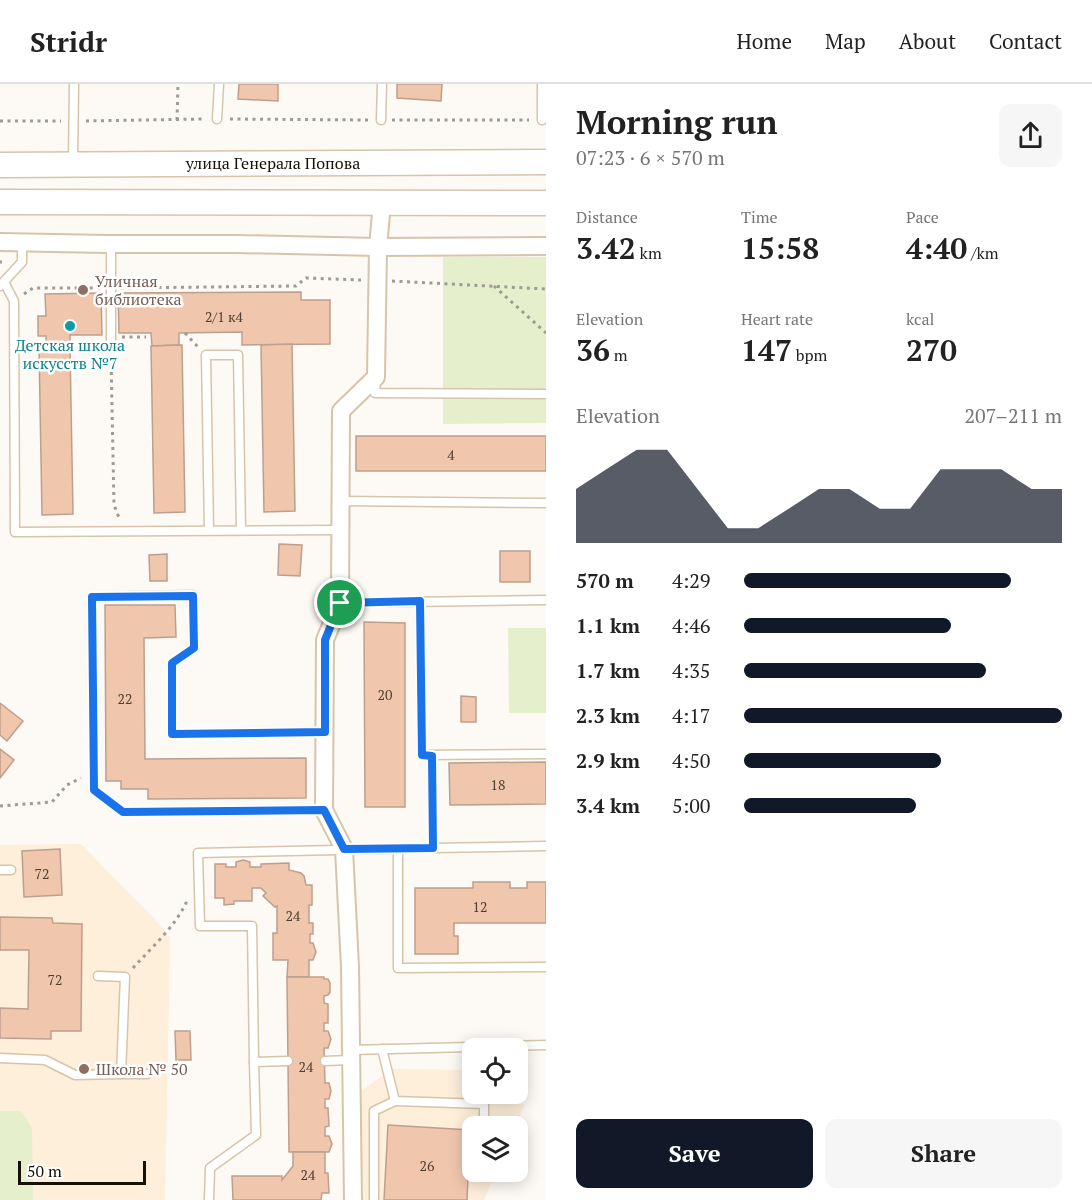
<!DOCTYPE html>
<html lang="en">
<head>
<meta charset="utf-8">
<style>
	:root { --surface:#fff; --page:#f6f6f6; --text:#222; --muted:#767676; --line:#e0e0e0; --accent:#111827 }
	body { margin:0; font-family:"PT Serif",serif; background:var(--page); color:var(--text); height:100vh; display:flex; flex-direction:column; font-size:22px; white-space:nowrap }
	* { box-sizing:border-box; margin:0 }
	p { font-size:20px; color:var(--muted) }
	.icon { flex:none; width:33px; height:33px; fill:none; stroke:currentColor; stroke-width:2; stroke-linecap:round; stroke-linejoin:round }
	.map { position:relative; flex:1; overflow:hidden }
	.details { display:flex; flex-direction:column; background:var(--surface); width:546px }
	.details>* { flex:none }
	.controls { position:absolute; left:462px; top:954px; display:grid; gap:12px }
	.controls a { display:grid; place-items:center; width:66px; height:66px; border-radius:12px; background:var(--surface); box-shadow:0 3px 15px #0003; font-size:30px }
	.scale { position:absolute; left:18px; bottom:15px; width:128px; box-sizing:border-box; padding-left:6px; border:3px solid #171006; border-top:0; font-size:16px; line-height:21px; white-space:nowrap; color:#171006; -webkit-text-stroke:4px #fff; paint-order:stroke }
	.pin { position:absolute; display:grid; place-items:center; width:51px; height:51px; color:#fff; margin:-26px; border:3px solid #fff; border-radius:50%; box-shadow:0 2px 6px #0007 }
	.round { display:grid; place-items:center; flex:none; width:63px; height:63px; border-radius:12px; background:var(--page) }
	.head { display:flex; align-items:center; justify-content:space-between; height:102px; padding:0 30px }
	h1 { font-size:33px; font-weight:600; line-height:45px }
	.figures { display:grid; grid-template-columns:repeat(3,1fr); gap:9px; height:102px; padding:6px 30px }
	.figures div { display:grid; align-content:center }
	.figures b { font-size:30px; font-weight:600 }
	.figures small { font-size:16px; font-weight:400 }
	.figures p { font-size:16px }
	.chart { height:168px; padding:12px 30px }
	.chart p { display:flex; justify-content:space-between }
	.chart svg { width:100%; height:108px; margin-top:6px; fill:var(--accent); opacity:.7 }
	.primary-button { display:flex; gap:12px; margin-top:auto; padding:12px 30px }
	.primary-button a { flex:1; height:69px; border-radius:12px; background:var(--accent); color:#fff; font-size:24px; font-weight:600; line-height:69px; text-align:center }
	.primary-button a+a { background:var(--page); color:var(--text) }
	ul { padding:0 30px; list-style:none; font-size:20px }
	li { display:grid; grid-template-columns:96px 72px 1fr; align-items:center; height:45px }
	li i { height:15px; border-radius:8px; background:var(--accent) }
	header { display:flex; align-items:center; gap:36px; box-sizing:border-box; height:84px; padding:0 30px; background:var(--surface); border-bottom:2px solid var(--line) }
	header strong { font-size:28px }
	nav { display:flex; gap:33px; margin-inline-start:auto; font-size:21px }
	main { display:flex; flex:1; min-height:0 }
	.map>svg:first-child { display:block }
	.built { fill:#fdefda }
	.green { fill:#e5efcc }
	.building { fill:#f0c7ad; stroke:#bd9f8d; stroke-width:1.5 }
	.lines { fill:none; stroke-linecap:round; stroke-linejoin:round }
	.lane-casing { stroke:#d7c5a9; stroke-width:11 }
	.street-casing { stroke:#d7c5a9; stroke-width:20 }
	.secondary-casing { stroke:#d7c5a9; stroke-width:27 }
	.path { stroke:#9f9a93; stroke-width:3; stroke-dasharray:3 4.5; stroke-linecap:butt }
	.lane { stroke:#fff; stroke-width:8 }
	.street { stroke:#fff; stroke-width:16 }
	.secondary { stroke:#fff; stroke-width:24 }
	.route-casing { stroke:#fff; stroke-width:12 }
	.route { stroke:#1a73e8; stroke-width:8 }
	.education-dot { fill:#8d6e63; stroke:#fff; stroke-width:2 }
	.culture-dot { fill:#0f9aa8; stroke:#fff; stroke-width:2 }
	.labels { text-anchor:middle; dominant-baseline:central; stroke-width:5; stroke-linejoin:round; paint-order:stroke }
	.number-label { font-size:14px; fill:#4d3e30 }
	.street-label { font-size:16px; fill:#171006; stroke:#fff }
	.education-label { font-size:16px; fill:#785e54; stroke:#fff; text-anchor:start }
	.culture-label { font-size:16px; fill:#0d838f; stroke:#fff }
</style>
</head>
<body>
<header>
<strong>Stridr</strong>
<nav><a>Home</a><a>Map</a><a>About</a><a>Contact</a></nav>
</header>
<main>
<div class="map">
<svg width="546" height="1116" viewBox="0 0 546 1116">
	<rect width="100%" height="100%" fill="#fdf9f4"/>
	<g class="built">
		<path d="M81 760 160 841 170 854 165 1116H0V761Z"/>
		<path d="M393 985 472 986V1010H492V1019L525 1020 516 1042H472V1088H496L484 1116H363L358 1009Z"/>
	</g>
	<g class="green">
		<path d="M443 173H546V339L443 340Z"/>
		<path d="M508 544H546V629H509Z"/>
		<path d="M0 1027H21L32 1044 33 1116H0Z"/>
	</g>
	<g class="building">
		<path d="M239 0H278V17L238 15Z"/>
		<path d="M397 0H442L441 17 397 14Z"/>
		<path d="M301 208V216H330V260L242 261V248L179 249V261L152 262 151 249H119L118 209Z"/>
		<path d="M101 209 102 251H70V264H46V252H38V232H46L45 210Z"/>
		<path d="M292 260 295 427 264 428 261 261Z"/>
		<path d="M182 261 185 428 154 429 151 262Z"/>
		<path d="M39 264H70L73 430 42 431Z"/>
		<rect x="356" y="352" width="190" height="35"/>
		<path d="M279 460 302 461 300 492 278 491Z"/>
		<rect x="500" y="467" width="30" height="31"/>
		<path d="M167 470V497H150L149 471Z"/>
		<path d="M105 521H175L176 553 144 554 145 675 306 674V714L148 715V705H121V697H106Z"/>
		<path d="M364 538 405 539V723H365Z"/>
		<path d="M461 612 476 613V638H461Z"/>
		<path d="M0 619 23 637 7 657 0 651Z"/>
		<path d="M0 665 14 676 0 694Z"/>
		<path d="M546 678V720L450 721 449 679Z"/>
		<path d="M60 765 62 811 24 813 22 767Z"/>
		<path d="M243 776 250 778V783H261V780L289 779V786L301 789 304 792 306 801H312V821H309V839H313V850H310V859H313L316 868 313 876H309V893H287L288 876H273V849H277V822L275 823 263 812 266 809 261 804H252V817H234V820L224 821V814H215V780H226V783H236V778Z"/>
		<path d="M473 798H510V804H527V798H546V839H454V852H458V870H415V804H473Z"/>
		<path d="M0 833 52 834 53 839 82 840 81 947H51V955L0 954V924L28 925 29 866H0Z"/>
		<path d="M287 893H324V895H328L330 899V908L328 911 324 912V919L328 920V939H324V947H328L331 955 328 964H324L325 999H329L331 1007 329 1015H325V1024H328L329 1042 325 1043V1052H329L332 1060 329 1068H289Z"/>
		<path d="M175 947H190L191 976H176Z"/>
		<path d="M388 1041 470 1046 467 1116H384Z"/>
		<path d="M293 1068H325V1089H328L329 1109H322L321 1116H233L232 1092H282V1096L293 1082Z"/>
	</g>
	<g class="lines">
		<defs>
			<g id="lane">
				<path d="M217 35 219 0"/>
				<path d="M381 36 382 0"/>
				<path d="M542 36V0"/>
				<path d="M73 78 74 0"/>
				<path d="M4 198 14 217 15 448 339 446"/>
				<path d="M0 202 22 178V159"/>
				<path d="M111 263V160"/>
				<path d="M376 295 375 309 546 310"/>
				<path d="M340 417 546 419"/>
				<path d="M209 446 206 271H238L241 446"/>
				<path d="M420 517 422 671 546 670"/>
				<path d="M340 519 546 516"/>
				<path d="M432 672 433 764 546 762"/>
				<path d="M324 726 123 728 94 706 92 513 193 511 194 564 172 579V650L325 648"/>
				<path d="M398 764V884L546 883"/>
				<path d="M0 786H11"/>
				<path d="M382 965 395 1017 484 1020V1042"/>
				<path d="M350 966 546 961"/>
				<path d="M0 974 45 976 75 991 121 990 125 893 98 892"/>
				<path d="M288 977 254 978 252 842H200L198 769 433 764"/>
				<path d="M325 977 350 976"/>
				<path d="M121 990H147"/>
				<path d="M482 1091V1088"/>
				<path d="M209 1116 210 1084 256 1051 254 978"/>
				<path d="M374 1116V1027L395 1017"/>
			</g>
			<g id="street">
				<path d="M0 158 107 160H237L378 163 546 162"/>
				<path d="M353 1116 350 883 344 765 324 726 325 556 340 519 341 327 376 293 378 163 382 119"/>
			</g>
			<g id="secondary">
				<path d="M0 81 546 78"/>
				<path d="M0 118 546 119"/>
			</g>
		</defs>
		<use href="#lane" class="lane-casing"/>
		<use href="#street" class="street-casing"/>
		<use href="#secondary" class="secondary-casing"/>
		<g class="path">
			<path d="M230 35 370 36"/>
			<path d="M177 36 178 0"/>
			<path d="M392 36H529"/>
			<path d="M0 37H61"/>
			<path d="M86 37 205 35"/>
			<path d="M0 178H2"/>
			<path d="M392 197 546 205"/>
			<path d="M494 202 546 249"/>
			<path d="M121 204 296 202 306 194 361 196"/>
			<path d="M24 210 33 204H100"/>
			<path d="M185 249 198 263"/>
			<path d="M122 253H146"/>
			<path d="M111 273 114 421 120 436"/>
			<path d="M0 722 52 718 67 701 81 694"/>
			<path d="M133 884C152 863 175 843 187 817"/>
		</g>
		<use href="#lane" class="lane"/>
		<use href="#street" class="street"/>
		<use href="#secondary" class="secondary"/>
	</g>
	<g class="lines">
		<defs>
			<path id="route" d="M193 512 194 564 172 579V650L325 648V556L340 519 420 517 422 671 432 672 433 764 344 765 324 726 123 728 94 706 92 513Z"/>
		</defs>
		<use href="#route" class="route-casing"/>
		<use href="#route" class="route"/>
	</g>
	<g class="education-dot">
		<circle cx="83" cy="206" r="6"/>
		<circle cx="84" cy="985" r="6"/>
	</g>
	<circle class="culture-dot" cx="70" cy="242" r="6"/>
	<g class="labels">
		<g class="number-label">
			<text x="224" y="232">2/1 к4</text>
			<text x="451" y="370">4</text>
			<text x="385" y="610">20</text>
			<text x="125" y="614">22</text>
			<text x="498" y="700">18</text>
			<text x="42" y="789">72</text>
			<text x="480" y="822">12</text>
			<text x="293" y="831">24</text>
			<text x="55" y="895">72</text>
			<text x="306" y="982">24</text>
			<text x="427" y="1081">26</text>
			<text x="308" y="1090">24</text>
		</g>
		<g class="street-label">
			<text x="273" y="79">улица Генерала Попова</text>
		</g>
		<g class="education-label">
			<text x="95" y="197">Уличная<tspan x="95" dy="18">библиотека</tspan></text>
			<text x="96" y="985">Школа № 50</text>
		</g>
		<g class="culture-label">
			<text x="70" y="261">Детская школа<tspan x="70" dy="18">искусств №7</tspan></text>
		</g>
	</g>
</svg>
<div class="controls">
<a><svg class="icon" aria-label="locate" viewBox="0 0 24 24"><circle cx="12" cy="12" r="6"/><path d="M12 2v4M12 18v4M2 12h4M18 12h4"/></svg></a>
<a><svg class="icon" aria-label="layers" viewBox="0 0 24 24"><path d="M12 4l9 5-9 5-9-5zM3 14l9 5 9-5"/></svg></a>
</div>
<div class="scale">50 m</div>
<div class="pin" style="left:340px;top:519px;background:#1e9e55"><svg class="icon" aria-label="arrive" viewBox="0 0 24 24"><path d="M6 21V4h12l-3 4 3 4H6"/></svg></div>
</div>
<section class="details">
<div class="head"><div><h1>Morning run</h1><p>07:23 · 6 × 570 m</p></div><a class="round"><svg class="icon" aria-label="share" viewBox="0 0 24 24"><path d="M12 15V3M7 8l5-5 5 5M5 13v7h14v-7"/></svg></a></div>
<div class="figures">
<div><p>Distance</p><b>3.42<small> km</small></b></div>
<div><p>Time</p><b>15:58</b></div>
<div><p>Pace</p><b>4:40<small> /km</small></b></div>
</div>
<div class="figures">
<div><p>Elevation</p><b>36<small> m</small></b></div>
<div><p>Heart rate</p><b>147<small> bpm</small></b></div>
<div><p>kcal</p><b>270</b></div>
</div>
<div class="chart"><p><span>Elevation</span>207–211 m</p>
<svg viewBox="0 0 160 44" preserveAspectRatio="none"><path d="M0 44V22L10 14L20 6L30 6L40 22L50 38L60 38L70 30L80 22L90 22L100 30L110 30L120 14L130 14L140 14L150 22L160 22V44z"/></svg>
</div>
<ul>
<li><b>570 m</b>4:29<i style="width:84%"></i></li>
<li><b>1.1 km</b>4:46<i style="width:65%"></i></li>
<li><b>1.7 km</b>4:35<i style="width:76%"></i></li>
<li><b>2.3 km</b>4:17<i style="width:100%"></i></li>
<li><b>2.9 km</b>4:50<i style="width:62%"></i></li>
<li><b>3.4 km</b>5:00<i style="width:54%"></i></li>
</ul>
<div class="primary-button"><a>Save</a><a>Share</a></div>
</section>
</main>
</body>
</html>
